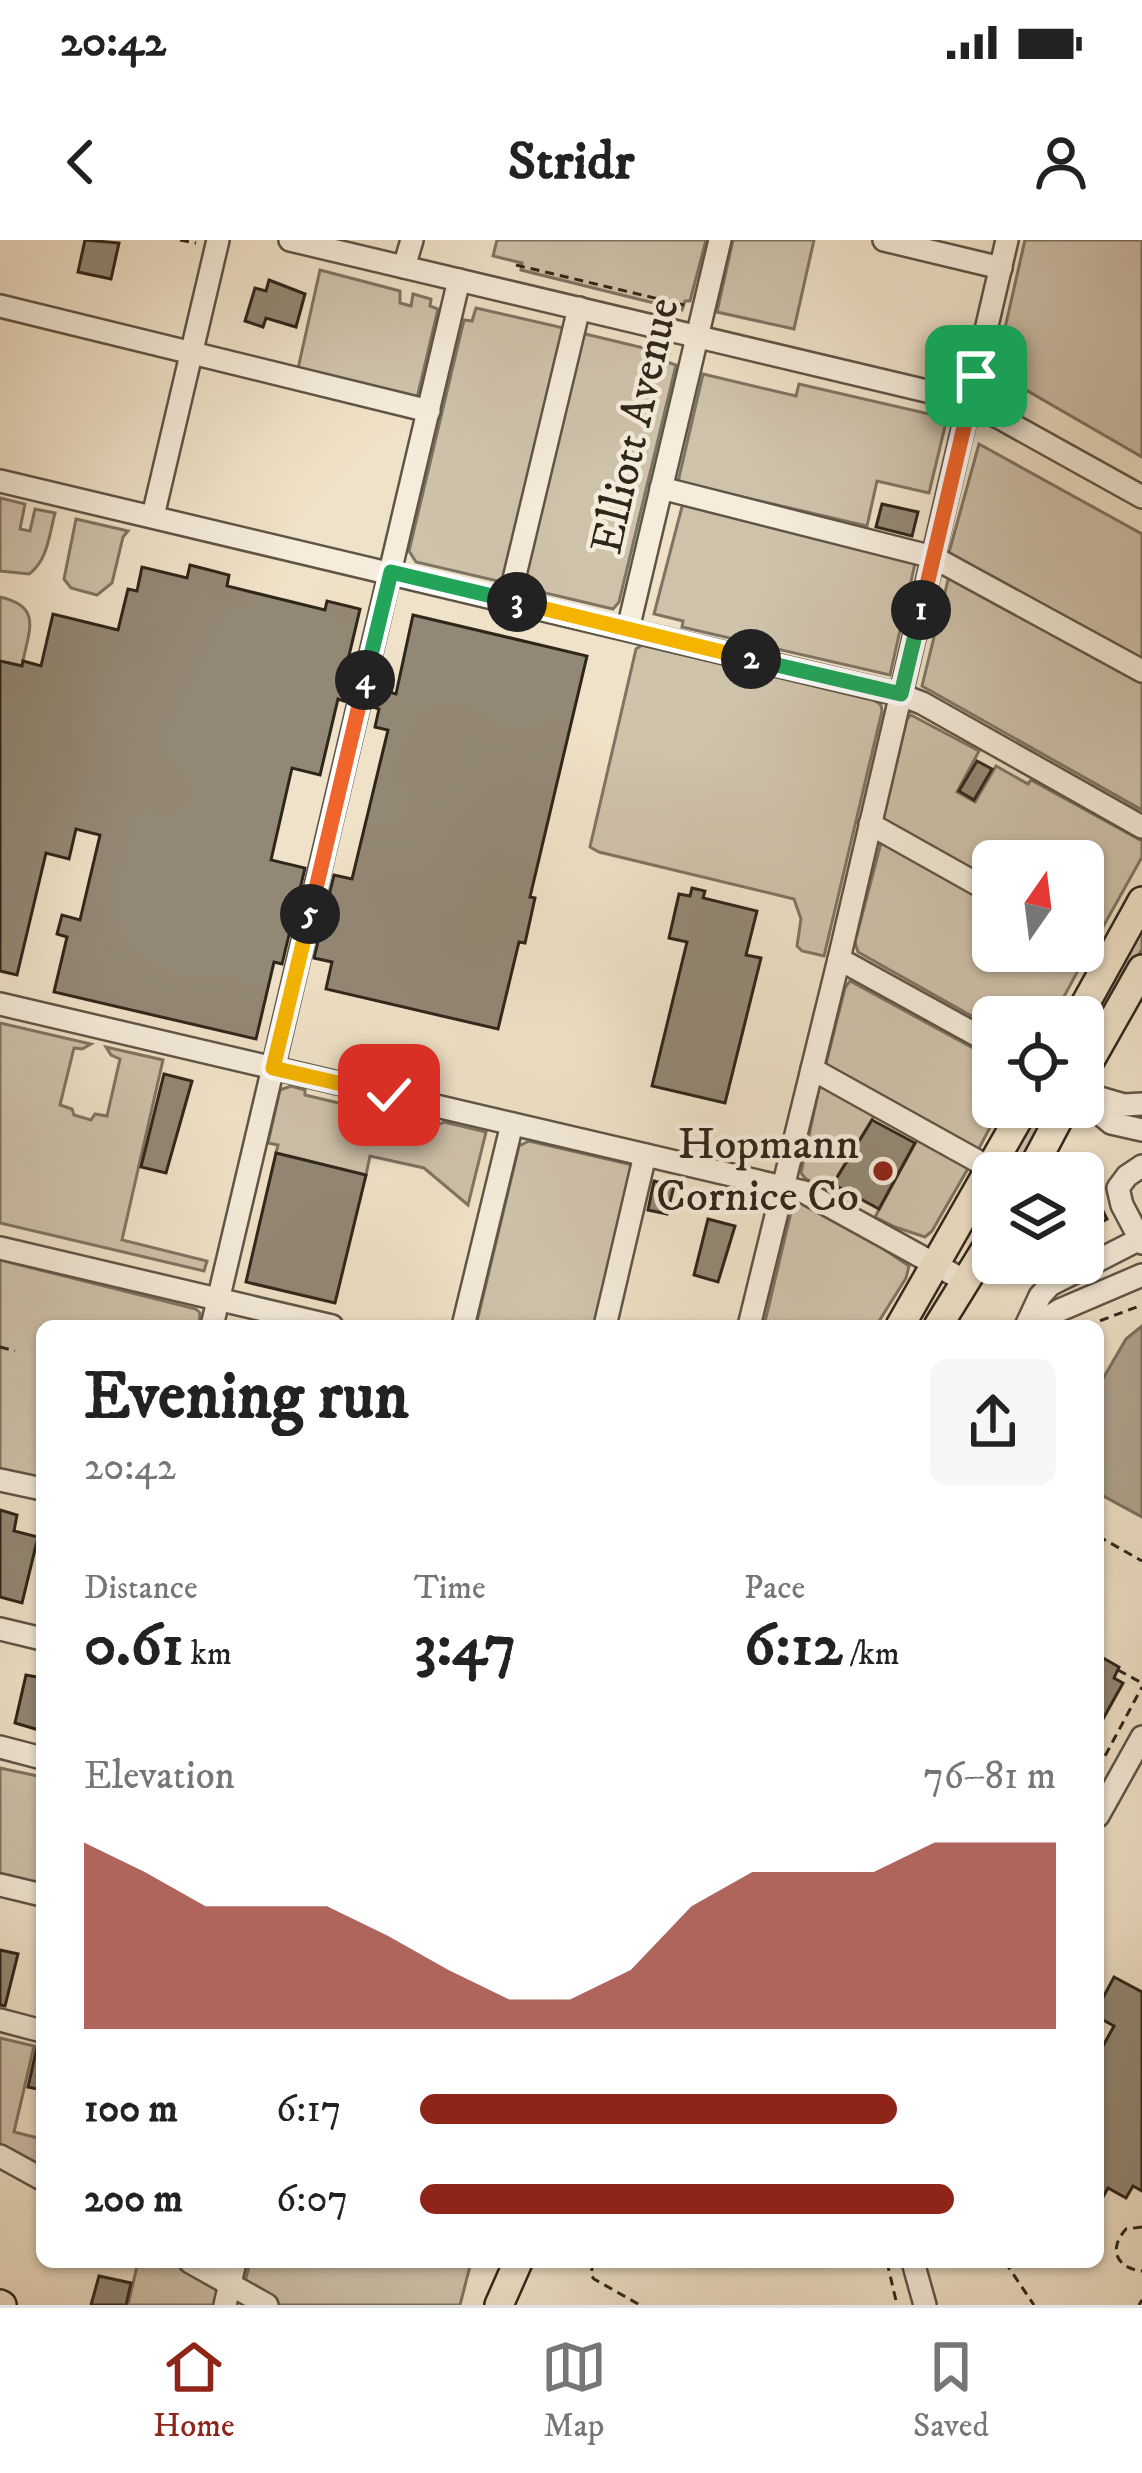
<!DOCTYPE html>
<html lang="en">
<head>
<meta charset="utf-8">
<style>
	:root { --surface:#fff; --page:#f6f6f6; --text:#222; --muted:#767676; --line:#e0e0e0; --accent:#8f2418 }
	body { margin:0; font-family:"IM FELL DW Pica",serif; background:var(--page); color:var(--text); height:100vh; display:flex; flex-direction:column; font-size:45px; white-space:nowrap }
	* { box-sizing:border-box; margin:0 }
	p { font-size:39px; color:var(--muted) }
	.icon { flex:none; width:66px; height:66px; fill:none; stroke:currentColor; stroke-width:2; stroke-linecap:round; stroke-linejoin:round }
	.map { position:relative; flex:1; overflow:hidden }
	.details { position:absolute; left:36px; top:1080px; width:1068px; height:948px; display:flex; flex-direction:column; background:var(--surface); border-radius:18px; box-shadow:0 3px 9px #0004 }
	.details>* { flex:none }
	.needle { width:78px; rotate:14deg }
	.buttons { position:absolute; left:972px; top:600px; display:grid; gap:24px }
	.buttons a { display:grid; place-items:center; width:132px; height:132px; border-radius:18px; background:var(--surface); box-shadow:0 3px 9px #0004; font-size:60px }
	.pin { position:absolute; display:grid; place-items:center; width:102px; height:102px; color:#fff; margin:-51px; border-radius:24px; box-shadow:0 6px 18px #0006 }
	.km { position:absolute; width:60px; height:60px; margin:-30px; border-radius:50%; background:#222; color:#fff; font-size:33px; line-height:60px; text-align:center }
	.round { display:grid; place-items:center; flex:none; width:126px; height:126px; border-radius:18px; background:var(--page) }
	.summary { display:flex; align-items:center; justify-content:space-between; height:204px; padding:0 48px }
	h1 { font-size:66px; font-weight:800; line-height:90px }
	.figures { display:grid; grid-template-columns:repeat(3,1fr); gap:18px; height:204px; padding:12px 48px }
	.figures div { display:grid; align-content:center }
	.figures b { font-size:60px; font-weight:800 }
	.figures small { font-size:33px; font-weight:400 }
	.figures p { font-size:33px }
	.chart { height:336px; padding:24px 48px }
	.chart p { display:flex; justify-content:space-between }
	.chart svg { width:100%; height:216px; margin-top:12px; fill:var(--accent); opacity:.7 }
	ul { padding:0 48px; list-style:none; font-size:39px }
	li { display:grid; grid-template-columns:192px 144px 1fr; align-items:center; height:90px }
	li i { height:30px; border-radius:15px; background:var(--accent) }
	.status { display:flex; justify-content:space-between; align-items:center; height:84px; padding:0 60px; background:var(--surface); direction:ltr }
	.status svg { height:33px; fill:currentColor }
	header { display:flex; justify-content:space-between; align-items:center; height:156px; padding:0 48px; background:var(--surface); font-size:54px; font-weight:800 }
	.dock { display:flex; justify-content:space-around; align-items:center; height:168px; border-top:3px solid var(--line); background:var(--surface); font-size:33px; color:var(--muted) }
	.dock a { display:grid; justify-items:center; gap:6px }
	.dock .selected { color:var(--accent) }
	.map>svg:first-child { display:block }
	.green { fill:#cfc2ab; stroke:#7f7463; stroke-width:3 }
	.water { fill:#aea28d; stroke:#7b705f; stroke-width:3 }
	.building { fill:#938875; stroke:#2f261b; stroke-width:3 }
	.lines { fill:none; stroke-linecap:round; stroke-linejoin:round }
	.minor-casing { stroke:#5f5546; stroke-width:26 }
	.major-casing { stroke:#2f261b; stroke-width:32 }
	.path { stroke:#2f261b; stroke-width:3; stroke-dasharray:9 6; stroke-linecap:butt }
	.minor { stroke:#f5ecdb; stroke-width:21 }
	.major { stroke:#f0e2c8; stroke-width:27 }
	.split-1-casing { stroke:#fff; stroke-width:24 }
	.split-2-casing { stroke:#fff; stroke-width:24 }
	.split-3-casing { stroke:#fff; stroke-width:24 }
	.split-4-casing { stroke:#fff; stroke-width:24 }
	.split-5-casing { stroke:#fff; stroke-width:24 }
	.split-6-casing { stroke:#fff; stroke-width:24 }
	.split-1 { stroke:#f0652b; stroke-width:15 }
	.split-2 { stroke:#22a559; stroke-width:15 }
	.split-3 { stroke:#f5b400; stroke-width:15 }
	.split-4 { stroke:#22a559; stroke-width:15 }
	.split-5 { stroke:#f0652b; stroke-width:15 }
	.split-6 { stroke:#f5b400; stroke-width:15 }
	.poi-dot { fill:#8f2418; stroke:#f5ecdb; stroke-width:4.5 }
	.labels { text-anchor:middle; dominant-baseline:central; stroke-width:9; stroke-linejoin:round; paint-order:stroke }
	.street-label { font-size:45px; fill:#2f261b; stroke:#f5ecdb }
	.poi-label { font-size:45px; fill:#2f261b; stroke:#f5ecdb; text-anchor:end }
</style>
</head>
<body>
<div class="status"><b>20:42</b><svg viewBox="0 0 49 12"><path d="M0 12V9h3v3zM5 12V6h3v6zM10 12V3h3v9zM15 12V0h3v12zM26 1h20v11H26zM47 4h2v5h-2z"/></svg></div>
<header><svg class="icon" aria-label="back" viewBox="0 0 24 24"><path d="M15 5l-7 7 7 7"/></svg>Stridr<svg class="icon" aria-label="person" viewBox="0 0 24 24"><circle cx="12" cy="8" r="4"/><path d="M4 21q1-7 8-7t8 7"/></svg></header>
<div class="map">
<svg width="1142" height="2065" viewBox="0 0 1142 2065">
	<rect width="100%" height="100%" fill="#f0e2c8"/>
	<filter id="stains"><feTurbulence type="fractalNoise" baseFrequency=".00167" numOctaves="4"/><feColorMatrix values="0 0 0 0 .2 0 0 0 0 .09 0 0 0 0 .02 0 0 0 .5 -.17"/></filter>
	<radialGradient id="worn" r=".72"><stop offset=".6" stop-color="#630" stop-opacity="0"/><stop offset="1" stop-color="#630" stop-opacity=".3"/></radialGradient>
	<g class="green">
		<path d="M497 0H706L690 61H685L682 70 521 30 522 23 493 16Z"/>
		<path d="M733 0H814L794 89 717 72Z"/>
		<path d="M1025 0H1142V217L995 132Z"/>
		<path d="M320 30 400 51V63L411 66 413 54 431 59 430 66 438 69 417 158 297 133Z"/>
		<path d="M476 68 568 89 506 343 416 322 409 311 464 80 472 81Z"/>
		<path d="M577 92 669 114 667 122 676 125 619 362 613 369 520 347Z"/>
		<path d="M703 134 796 156 799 144 947 178 929 253 877 241 867 286 678 242Z"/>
		<path d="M979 204 1142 294V425L948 316Z"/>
		<path d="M0 258 25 264 20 289 30 291 35 269 55 273C49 295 48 320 29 334L0 331Z"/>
		<path d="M684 259 916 319 890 435 682 387 683 381 654 374Z"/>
		<path d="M76 279 128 291 123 297 112 343 97 355 71 348 64 339Z"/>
		<path d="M950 332 1142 438V570L922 446Z"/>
		<path d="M0 357C44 367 28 391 22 426L0 421Z"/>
		<path d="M642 405 873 459 881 465 882 471 824 716 802 711 797 706 801 679 794 659 599 612 590 607 636 409Z"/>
		<path d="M911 475 979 511 957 552 975 562 996 526 1028 544 1031 540 1142 601V617L1094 703 1083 697V621H993V646L882 584 907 479Z"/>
		<path d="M882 599 993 659V711L1088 712 1053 777H993V788L858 712 855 702Z"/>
		<path d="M1142 690V709L1096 792 1087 788Z"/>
		<path d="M850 741 993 819V867H1001L977 912 825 828 845 748Z"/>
		<path d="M0 783 91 804 82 809 74 808 60 865 72 869 74 875 91 880 95 874 107 876 120 819 111 815 106 807 163 820 122 1000 207 1021 204 1031 0 983Z"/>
		<path d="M820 844 876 873 833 944 843 950 839 958 805 938 801 933Z"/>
		<path d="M291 846 305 850V855L436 886 444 882 486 892 468 965 424 928 370 916 366 935 276 913 278 905 268 903 280 850Z"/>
		<path d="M1036 872 1047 879 1017 933H997Z"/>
		<path d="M919 896 970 925 932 991 925 997 895 987 875 977Z"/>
		<path d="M529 901 637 926 600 1086H476L519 906Z"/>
		<path d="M800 963 879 1006 909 1026 906 1038 876 1086H764L792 968Z"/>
		<path d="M0 1020 196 1069 200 1073 199 1086H42V1241L0 1231Z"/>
		<path d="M0 1528 42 1537V1645L0 1636Z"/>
		<path d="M0 1798 34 1806 14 1892 42 1899V1933L0 1909Z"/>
		<path d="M138 2022H182L219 2043 214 2065H128Z"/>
		<path d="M250 2022H471L460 2065H279L244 2046Z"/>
	</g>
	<path class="water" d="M1142 1086V1277L1098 1253V1147L1126 1099Z"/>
	<g class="building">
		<path d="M85 0 119 3 111 39 78 32Z"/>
		<path d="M269 40 305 54 296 87 266 78 263 87 245 81 255 48 266 51Z"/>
		<path d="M882 264 918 272 912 296 876 287Z"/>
		<path d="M190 325 229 335 227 346 325 370 327 361 360 369 343 441 349 442 344 461 338 459 320 535 292 528 271 620 305 628 282 724 274 722 256 799 54 752 67 697 57 694 62 675 80 680 100 595 76 589 69 619 46 613 17 735 0 731V421L22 426 23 421 41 426 53 374 118 390 128 349 137 351 142 327 187 338Z"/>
		<path d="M413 375 587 416 530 657 535 658 525 703 519 702 498 789 326 749 332 722 314 718 334 635 352 639 388 490 375 487 379 469 373 467 378 449 396 454Z"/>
		<path d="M977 521 992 529 974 560 959 551Z"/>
		<path d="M692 648 705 651 703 658 757 671 746 715 761 718 725 863 652 846 687 702 669 698 679 654 690 656Z"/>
		<path d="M164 834 192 841 166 933 141 927Z"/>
		<path d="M872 880 915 903 879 969 833 944Z"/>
		<path d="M276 913 366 935 335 1063 246 1042Z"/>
		<path d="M654 941 674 946 667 974 648 970Z"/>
		<path d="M1097 959 1107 979 1083 992V967Z"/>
		<path d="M708 979 735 986 718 1042 694 1035Z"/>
		<path d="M0 1270 17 1275 14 1291 38 1297 22 1363 0 1357Z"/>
		<path d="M1098 1415 1119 1427 1114 1438 1123 1443 1098 1488Z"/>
		<path d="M26 1435 42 1438V1491L15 1483Z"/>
		<path d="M0 1710 18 1714 5 1766 0 1765Z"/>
		<path d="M1114 1737 1142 1752V1951L1133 1946 1126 1958 1108 1948 1098 1966V1815L1114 1786 1098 1777V1767Z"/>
		<path d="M37 1807 42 1808V1850L28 1847Z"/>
		<path d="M99 2036 131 2043 126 2065H91Z"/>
	</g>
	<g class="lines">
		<defs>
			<g id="minor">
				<path d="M290 0 956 158 1000 178 1142 257"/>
				<path d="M884 0 1001 28"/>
				<path d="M404 27 412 0"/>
				<path d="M0 66 429 171"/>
				<path d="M0 241 901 455 922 463 1142 587"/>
				<path d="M661 248 933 317 1142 431"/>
				<path d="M153 276 218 0"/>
				<path d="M509 360 579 68"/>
				<path d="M628 389 720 0"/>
				<path d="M870 584 993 653"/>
				<path d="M1083 703 1110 718"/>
				<path d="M839 719 993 804"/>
				<path d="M0 764 804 952 967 1042"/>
				<path d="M812 829 990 928"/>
				<path d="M1083 853 1124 865 1142 864"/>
				<path d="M1083 860 1111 883 1142 890"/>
				<path d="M1142 926 1127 936 1118 948 1122 965 1142 1003"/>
				<path d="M0 1008 332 1086"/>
				<path d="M212 1086 459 40"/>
				<path d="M463 1086 512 884"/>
				<path d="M605 1086 645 915"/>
				<path d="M749 1086 839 719 1007 0"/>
				<path d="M1026 1086 1040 1056 1050 1045 1142 998"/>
				<path d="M1034 1086 1060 1070 1142 1035"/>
				<path d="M0 1240 42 1249"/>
				<path d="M0 1389 42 1399"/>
				<path d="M0 1507 42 1518"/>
				<path d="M1098 1576 1142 1497"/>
				<path d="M0 1645 42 1655"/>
				<path d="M0 1780 42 1791"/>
				<path d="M0 1916 42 1939"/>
				<path d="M190 2022 267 2065"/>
				<path d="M913 2022 925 2065"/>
				<path d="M225 2065 235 2022"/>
			</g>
			<g id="major">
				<path d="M1078 777 1142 661"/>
				<path d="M1083 833 1142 729"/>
				<path d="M1030 933 1065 867"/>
				<path d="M900 1086 1025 867"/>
				<path d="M938 1086 993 997"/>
				<path d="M0 2064 2 2065"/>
				<path d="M499 2065 518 2022"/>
			</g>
		</defs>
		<use href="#minor" class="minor-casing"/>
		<use href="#major" class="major-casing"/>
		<g class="path">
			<path d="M180 0 196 3"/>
			<path d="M516 25 684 65"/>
			<path d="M1086 1086 1142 1065"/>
			<path d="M0 1107 15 1111"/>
			<path d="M1098 1296 1142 1321"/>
			<path d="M1118 1430 1142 1443"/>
			<path d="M1098 1529 1142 1447"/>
			<path d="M1142 1987 1126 1989C1108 2009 1116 2028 1142 2031"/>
			<path d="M593 2022 591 2035 594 2039 640 2065"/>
			<path d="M887 2022 897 2065"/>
			<path d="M1005 2022 1034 2065"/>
			<path d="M1139 2065 1142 2060"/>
		</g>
		<use href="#minor" class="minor"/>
		<use href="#major" class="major"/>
	</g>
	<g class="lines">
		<defs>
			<path id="split-1" d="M921 370 976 136"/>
			<path id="split-2" d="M751 419 901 454 921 370"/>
			<path id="split-3" d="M517 362 751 419"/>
			<path id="split-4" d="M365 440 391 332 517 362"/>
			<path id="split-5" d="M310 674 365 440"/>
			<path id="split-6" d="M310 674 273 828 389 855"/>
		</defs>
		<use href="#split-1" class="split-1-casing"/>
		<use href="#split-2" class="split-2-casing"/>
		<use href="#split-3" class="split-3-casing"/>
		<use href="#split-4" class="split-4-casing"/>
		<use href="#split-5" class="split-5-casing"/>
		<use href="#split-6" class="split-6-casing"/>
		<use href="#split-1" class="split-1"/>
		<use href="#split-2" class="split-2"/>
		<use href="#split-3" class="split-3"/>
		<use href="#split-4" class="split-4"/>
		<use href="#split-5" class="split-5"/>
		<use href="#split-6" class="split-6"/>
	</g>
	<circle class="poi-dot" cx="883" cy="931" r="12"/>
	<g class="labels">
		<g class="street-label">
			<text transform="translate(636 186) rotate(-77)">Elliott Avenue</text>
		</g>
		<g class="poi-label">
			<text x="859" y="905">Hopmann<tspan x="859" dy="52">Cornice Co</tspan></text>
		</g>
	</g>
	<rect width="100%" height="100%" filter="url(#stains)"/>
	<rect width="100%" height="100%" fill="url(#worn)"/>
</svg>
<div class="buttons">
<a><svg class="needle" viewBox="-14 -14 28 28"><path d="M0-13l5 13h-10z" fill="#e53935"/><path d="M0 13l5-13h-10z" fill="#767676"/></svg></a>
<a><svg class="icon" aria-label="locate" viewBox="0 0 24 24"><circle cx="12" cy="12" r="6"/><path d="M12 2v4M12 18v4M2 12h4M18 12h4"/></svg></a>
<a><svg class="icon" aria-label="layers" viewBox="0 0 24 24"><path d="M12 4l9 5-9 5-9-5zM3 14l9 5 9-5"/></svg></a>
</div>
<div class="pin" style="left:976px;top:136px;background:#1e9e55"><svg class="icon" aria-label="arrive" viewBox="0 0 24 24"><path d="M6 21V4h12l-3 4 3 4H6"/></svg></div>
<div class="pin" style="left:389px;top:855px;background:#d93025"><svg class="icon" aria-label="check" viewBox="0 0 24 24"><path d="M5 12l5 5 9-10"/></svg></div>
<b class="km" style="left:921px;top:370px">1</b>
<b class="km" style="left:751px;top:419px">2</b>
<b class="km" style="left:517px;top:362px">3</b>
<b class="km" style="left:365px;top:440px">4</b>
<b class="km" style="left:310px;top:674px">5</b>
<section class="details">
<div class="summary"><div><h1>Evening run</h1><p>20:42</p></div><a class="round"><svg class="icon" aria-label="share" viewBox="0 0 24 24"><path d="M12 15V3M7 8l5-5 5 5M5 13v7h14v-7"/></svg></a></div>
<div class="figures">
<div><p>Distance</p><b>0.61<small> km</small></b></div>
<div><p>Time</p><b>3:47</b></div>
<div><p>Pace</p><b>6:12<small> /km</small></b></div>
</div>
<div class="chart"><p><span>Elevation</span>76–81 m</p>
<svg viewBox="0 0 160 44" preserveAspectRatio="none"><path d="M0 44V6L10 12L20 19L30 19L40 19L50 25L60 32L70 38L80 38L90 32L100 19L110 12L120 12L130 12L140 6L150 6L160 6V44z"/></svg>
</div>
<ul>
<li><b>100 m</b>6:17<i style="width:75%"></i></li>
<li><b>200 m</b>6:07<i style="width:84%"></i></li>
</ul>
</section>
</div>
<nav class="dock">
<a class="selected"><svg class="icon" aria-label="home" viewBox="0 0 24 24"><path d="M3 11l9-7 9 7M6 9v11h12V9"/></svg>Home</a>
<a><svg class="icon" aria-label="map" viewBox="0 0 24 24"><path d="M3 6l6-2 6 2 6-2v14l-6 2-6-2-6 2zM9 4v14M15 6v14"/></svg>Map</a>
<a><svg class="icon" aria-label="saved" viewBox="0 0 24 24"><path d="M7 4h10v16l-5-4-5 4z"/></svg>Saved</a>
</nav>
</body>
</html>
